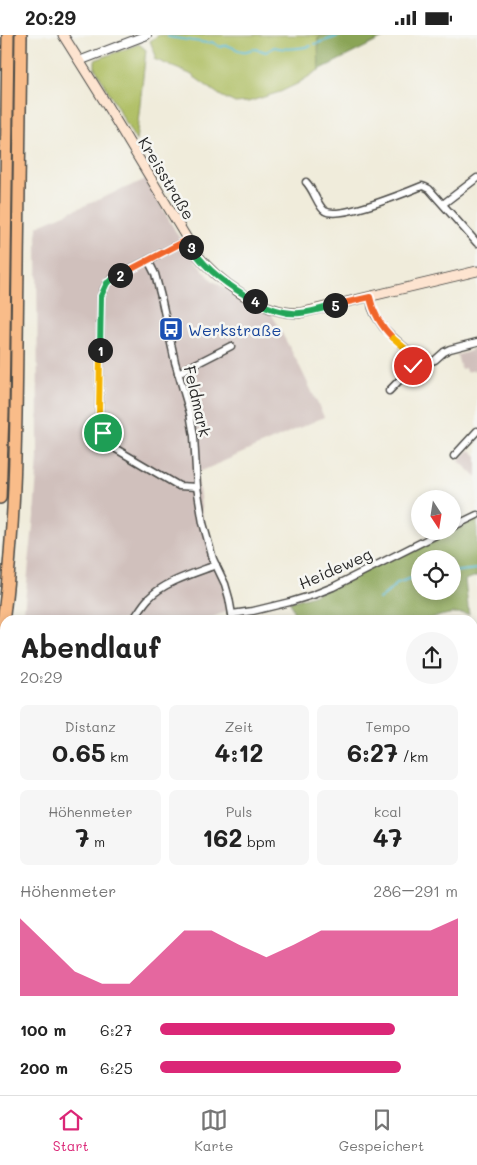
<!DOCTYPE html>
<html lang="de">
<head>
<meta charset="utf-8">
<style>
	:root { --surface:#fff; --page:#f6f6f6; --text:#222; --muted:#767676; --line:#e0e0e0; --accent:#db2777 }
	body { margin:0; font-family:Mali,sans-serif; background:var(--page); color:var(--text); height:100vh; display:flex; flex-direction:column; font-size:19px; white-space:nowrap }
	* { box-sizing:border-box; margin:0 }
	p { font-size:16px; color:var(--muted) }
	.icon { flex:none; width:28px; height:28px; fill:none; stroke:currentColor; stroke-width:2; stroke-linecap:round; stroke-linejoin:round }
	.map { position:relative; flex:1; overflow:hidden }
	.side { position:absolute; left:0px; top:580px; width:478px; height:480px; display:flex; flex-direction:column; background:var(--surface); border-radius:15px 15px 0 0; box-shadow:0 2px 8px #0003 }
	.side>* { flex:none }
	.needle { width:32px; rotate:168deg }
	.fabs { position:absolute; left:411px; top:455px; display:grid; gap:10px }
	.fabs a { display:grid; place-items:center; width:50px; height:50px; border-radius:50%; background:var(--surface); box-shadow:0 2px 8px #0003; font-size:25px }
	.pin { position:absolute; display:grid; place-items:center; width:42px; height:42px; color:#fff; margin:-21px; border:2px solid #fff; border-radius:50%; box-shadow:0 1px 5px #0007 }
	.km { position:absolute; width:25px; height:25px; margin:-12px; border-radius:50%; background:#222; color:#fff; font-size:14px; line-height:25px; text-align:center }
	.round { display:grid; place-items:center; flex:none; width:52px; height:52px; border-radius:26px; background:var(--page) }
	.overview { display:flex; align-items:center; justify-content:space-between; height:85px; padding:0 20px }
	h1 { font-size:28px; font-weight:700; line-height:38px }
	.figures { display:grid; grid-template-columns:repeat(3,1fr); gap:8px; height:85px; padding:5px 20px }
	.figures div { display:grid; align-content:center; border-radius:8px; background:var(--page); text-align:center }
	.figures b { font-size:25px; font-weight:700 }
	.figures small { font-size:14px; font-weight:400 }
	.figures p { font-size:14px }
	.chart { height:140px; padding:10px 20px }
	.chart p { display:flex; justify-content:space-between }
	.chart svg { width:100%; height:90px; margin-top:5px; fill:var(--accent); opacity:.7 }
	ul { padding:0 20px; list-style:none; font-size:16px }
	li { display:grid; grid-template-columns:80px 60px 1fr; align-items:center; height:38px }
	li i { height:12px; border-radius:6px; background:var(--accent) }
	.status { display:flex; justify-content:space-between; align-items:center; height:35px; padding:0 25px; background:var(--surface); direction:ltr }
	.status svg { height:14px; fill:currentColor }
	.tab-bar { display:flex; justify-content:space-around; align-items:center; height:70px; border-top:1px solid var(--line); background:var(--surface); font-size:14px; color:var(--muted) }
	.tab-bar a { display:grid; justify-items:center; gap:2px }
	.tab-bar .selected { color:var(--accent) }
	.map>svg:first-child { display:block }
	.industrial { fill:#d0c0bc }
	.green { fill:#adbd60; stroke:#6c7446 }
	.forest { fill:#8aa456; stroke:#5a6840; fill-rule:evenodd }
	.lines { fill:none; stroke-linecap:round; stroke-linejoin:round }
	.stream { stroke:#59bcd7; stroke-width:2 }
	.minor-casing { stroke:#494845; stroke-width:9 }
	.tertiary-casing { stroke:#494845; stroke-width:10 }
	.secondary-casing { stroke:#494845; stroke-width:11 }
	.motorway-casing { stroke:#494845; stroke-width:14 }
	.minor { stroke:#fff; stroke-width:6 }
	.tertiary { stroke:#fff; stroke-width:8 }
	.secondary { stroke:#fde4d0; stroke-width:9 }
	.motorway { stroke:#f9bc89; stroke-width:11 }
	.split-1-casing { stroke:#fff; stroke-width:10 }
	.split-2-casing { stroke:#fff; stroke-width:10 }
	.split-3-casing { stroke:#fff; stroke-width:10 }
	.split-4-casing { stroke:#fff; stroke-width:10 }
	.split-5-casing { stroke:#fff; stroke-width:10 }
	.split-6-casing { stroke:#fff; stroke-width:10 }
	.split-7-casing { stroke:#fff; stroke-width:10 }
	.split-1 { stroke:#f5b400; stroke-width:6 }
	.split-2 { stroke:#22a559; stroke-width:6 }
	.split-3 { stroke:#f0652b; stroke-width:6 }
	.split-4 { stroke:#22a559; stroke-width:6 }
	.split-5 { stroke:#22a559; stroke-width:6 }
	.split-6 { stroke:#f0652b; stroke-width:6 }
	.split-7 { stroke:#f5b400; stroke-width:6 }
	.labels { text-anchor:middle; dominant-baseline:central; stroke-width:5; stroke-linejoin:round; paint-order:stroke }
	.street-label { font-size:16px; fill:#2b2b2b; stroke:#f6f6f2 }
	.transit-label { font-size:16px; fill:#164399; stroke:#f6f6f2; text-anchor:start }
</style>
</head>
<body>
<div class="status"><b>20:29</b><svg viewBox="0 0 49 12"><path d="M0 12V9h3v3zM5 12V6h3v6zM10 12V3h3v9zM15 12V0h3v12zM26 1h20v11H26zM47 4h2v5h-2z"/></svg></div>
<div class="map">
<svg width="477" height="1060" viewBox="0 0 477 1060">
	<rect width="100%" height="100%" fill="#f6f6f2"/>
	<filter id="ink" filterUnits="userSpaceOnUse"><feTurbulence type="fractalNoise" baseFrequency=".02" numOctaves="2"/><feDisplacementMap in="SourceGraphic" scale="10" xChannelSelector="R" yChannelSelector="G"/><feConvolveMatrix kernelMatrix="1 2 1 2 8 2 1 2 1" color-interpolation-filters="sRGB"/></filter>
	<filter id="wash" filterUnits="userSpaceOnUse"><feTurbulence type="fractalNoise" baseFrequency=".0096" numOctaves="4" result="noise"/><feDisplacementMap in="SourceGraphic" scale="20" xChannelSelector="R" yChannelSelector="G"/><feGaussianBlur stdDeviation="1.12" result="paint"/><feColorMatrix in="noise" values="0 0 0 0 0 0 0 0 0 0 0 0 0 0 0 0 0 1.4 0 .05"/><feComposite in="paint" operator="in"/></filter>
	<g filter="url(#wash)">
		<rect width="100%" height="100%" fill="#f0ecdb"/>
		<g class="industrial">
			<path d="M144 145H146L179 202 190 219 204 236 212 245 239 263 271 278 300 332 324 382 197 438 203 488 231 575 205 585H23L34 481 38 423 37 191Z"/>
			<path d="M477 312V339L476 335 466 337 465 333 461 334 457 320 471 316V314Z"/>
			<path d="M470 415 477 421V443L458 425Z"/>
		</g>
		<g class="green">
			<path d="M159 0H325L318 3 319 35 297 49 280 57 248 67 235 68 221 61 190 39 154 24 156 21 150 6Z"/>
			<path d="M139 9 146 15 136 106 95 33V25Z"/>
		</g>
		<g class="forest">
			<path d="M325 0H389L319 35 318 3Z"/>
			<path d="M477 480V541L465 545 469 579 454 578 422 585H296L290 567 313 560 444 496H452L453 492ZM420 524H452V556H420Z"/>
		</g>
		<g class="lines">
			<g class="stream">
				<path d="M168 2 207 8 212 7 220 12C230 8 232 14 242 16 247 17 245 16 250 15 256 13 260 15 266 17L274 12C284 15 301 13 311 11"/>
				<path d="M315 9 342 0"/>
				<path d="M452 537 477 534"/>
				<path d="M379 564 387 558 397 548 415 542"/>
			</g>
		</g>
	</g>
	<g filter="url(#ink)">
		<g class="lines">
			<defs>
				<g id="minor">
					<path d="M306 147C314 155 318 172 325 176 339 185 405 158 422 151L425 152 429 154 477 208"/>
					<path d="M443 169 477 143"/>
					<path d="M187 205 113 243C106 248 104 253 101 261L99 379C100 393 104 405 116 414L179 451 197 452"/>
					<path d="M148 225 155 239 161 262 175 327 190 378 194 401 197 452 203 488 213 524 225 549 229 563 233 585"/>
					<path d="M370 262 372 273 375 280 383 292 392 301 419 325 426 327 432 326 435 325 444 317 450 314 477 307"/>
					<path d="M178 338 231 311"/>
					<path d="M389 356 419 325"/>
					<path d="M454 421 477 396"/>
					<path d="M452 492 477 480"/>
					<path d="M232 579 253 576 290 567 313 560 333 552 444 496"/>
					<path d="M133 585C138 578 143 569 149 563 164 547 195 538 216 530"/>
					<path d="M472 1010 477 1012"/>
				</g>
				<path id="tertiary" d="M79 26 147 0"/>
				<g id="secondary">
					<path d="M63 0 103 64 195 217C217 246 262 279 300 278L477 236"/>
					<path d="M0 827 5 830"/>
					<path d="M375 1055 384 1060"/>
				</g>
				<g id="motorway">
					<path d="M0 463 3 377 8 0"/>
					<path d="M0 609C15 509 16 407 17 307 18 204 20 102 21 0"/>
				</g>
			</defs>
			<use href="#minor" class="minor-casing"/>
			<use href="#tertiary" class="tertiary-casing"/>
			<use href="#secondary" class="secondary-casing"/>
			<use href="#motorway" class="motorway-casing"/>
			<use href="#minor" class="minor"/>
			<use href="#tertiary" class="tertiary"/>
			<use href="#secondary" class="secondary"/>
			<use href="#motorway" class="motorway"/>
		</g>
	</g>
	<g class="lines" filter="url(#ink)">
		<defs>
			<path id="split-1" d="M100 315 99 379 100 386 103 398"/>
			<path id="split-2" d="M100 315 101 261 107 248 120 240"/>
			<path id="split-3" d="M120 240 187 205 191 212"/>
			<path id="split-4" d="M191 212C207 236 230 252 255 266"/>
			<path id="split-5" d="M255 266C268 273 284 280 300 278 312 277 324 273 335 270"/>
			<path id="split-6" d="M335 270 370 262C373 278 381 291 393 303"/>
			<path id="split-7" d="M393 303 419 325 413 331"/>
		</defs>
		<use href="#split-1" class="split-1-casing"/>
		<use href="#split-2" class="split-2-casing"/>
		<use href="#split-3" class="split-3-casing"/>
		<use href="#split-4" class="split-4-casing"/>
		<use href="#split-5" class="split-5-casing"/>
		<use href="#split-6" class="split-6-casing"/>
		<use href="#split-7" class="split-7-casing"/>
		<use href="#split-1" class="split-1"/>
		<use href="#split-2" class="split-2"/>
		<use href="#split-3" class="split-3"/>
		<use href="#split-4" class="split-4"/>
		<use href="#split-5" class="split-5"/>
		<use href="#split-6" class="split-6"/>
		<use href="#split-7" class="split-7"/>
	</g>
	<defs>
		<symbol id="bus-square" viewBox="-11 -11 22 22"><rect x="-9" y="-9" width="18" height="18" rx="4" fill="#1a4fb4" stroke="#f6f6f2"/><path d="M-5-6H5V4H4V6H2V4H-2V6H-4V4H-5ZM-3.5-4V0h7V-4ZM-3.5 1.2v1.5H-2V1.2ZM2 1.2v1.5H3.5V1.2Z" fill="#fff"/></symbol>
	</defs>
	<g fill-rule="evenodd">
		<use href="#bus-square" x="157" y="280" width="28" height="28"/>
	</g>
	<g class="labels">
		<g class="street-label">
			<text transform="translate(167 143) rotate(59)">Kreisstraße</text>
			<text transform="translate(198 366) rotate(77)">Feldmark</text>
			<text transform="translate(335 533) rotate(-24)">Heideweg</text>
		</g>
		<g class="transit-label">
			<text x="188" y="294">Werkstraße</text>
		</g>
	</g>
</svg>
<div class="fabs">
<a><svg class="needle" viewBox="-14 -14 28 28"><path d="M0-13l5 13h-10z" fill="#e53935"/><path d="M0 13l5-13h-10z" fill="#767676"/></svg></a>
<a><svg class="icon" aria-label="locate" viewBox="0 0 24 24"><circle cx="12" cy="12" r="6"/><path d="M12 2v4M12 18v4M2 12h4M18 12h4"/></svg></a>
</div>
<div class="pin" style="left:103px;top:398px;background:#1e9e55"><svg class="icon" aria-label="arrive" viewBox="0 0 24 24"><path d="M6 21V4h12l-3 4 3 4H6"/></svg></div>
<div class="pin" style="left:413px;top:331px;background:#d93025"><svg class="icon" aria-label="check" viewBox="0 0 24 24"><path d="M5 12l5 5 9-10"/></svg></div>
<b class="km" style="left:100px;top:315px">1</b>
<b class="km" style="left:120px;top:240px">2</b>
<b class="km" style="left:191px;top:212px">3</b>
<b class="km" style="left:255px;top:266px">4</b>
<b class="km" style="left:335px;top:270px">5</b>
<section class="side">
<div class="overview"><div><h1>Abendlauf</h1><p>20:29</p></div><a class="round"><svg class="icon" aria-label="share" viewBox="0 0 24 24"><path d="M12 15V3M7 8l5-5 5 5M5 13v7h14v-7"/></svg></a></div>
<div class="figures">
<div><p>Distanz</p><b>0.65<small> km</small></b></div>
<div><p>Zeit</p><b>4:12</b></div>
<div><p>Tempo</p><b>6:27<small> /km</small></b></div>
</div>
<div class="figures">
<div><p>Höhenmeter</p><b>7<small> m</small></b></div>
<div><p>Puls</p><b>162<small> bpm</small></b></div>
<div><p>kcal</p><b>47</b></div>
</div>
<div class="chart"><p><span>Höhenmeter</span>286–291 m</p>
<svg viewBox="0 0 160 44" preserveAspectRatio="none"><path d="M0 44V6L10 19L20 32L30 38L40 38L50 25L60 12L70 12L80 19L90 25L100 19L110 12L120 12L130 12L140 12L150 12L160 6V44z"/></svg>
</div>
<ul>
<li><b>100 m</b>6:27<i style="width:79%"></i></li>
<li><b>200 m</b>6:25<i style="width:81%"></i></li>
</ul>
</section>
</div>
<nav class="tab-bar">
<a class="selected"><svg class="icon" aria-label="home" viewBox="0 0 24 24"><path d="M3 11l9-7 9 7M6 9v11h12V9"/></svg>Start</a>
<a><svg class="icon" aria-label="map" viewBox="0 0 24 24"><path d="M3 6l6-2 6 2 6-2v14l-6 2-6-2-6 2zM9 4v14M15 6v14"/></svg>Karte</a>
<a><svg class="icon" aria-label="saved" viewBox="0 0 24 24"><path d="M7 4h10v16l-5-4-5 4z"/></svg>Gespeichert</a>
</nav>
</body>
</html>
